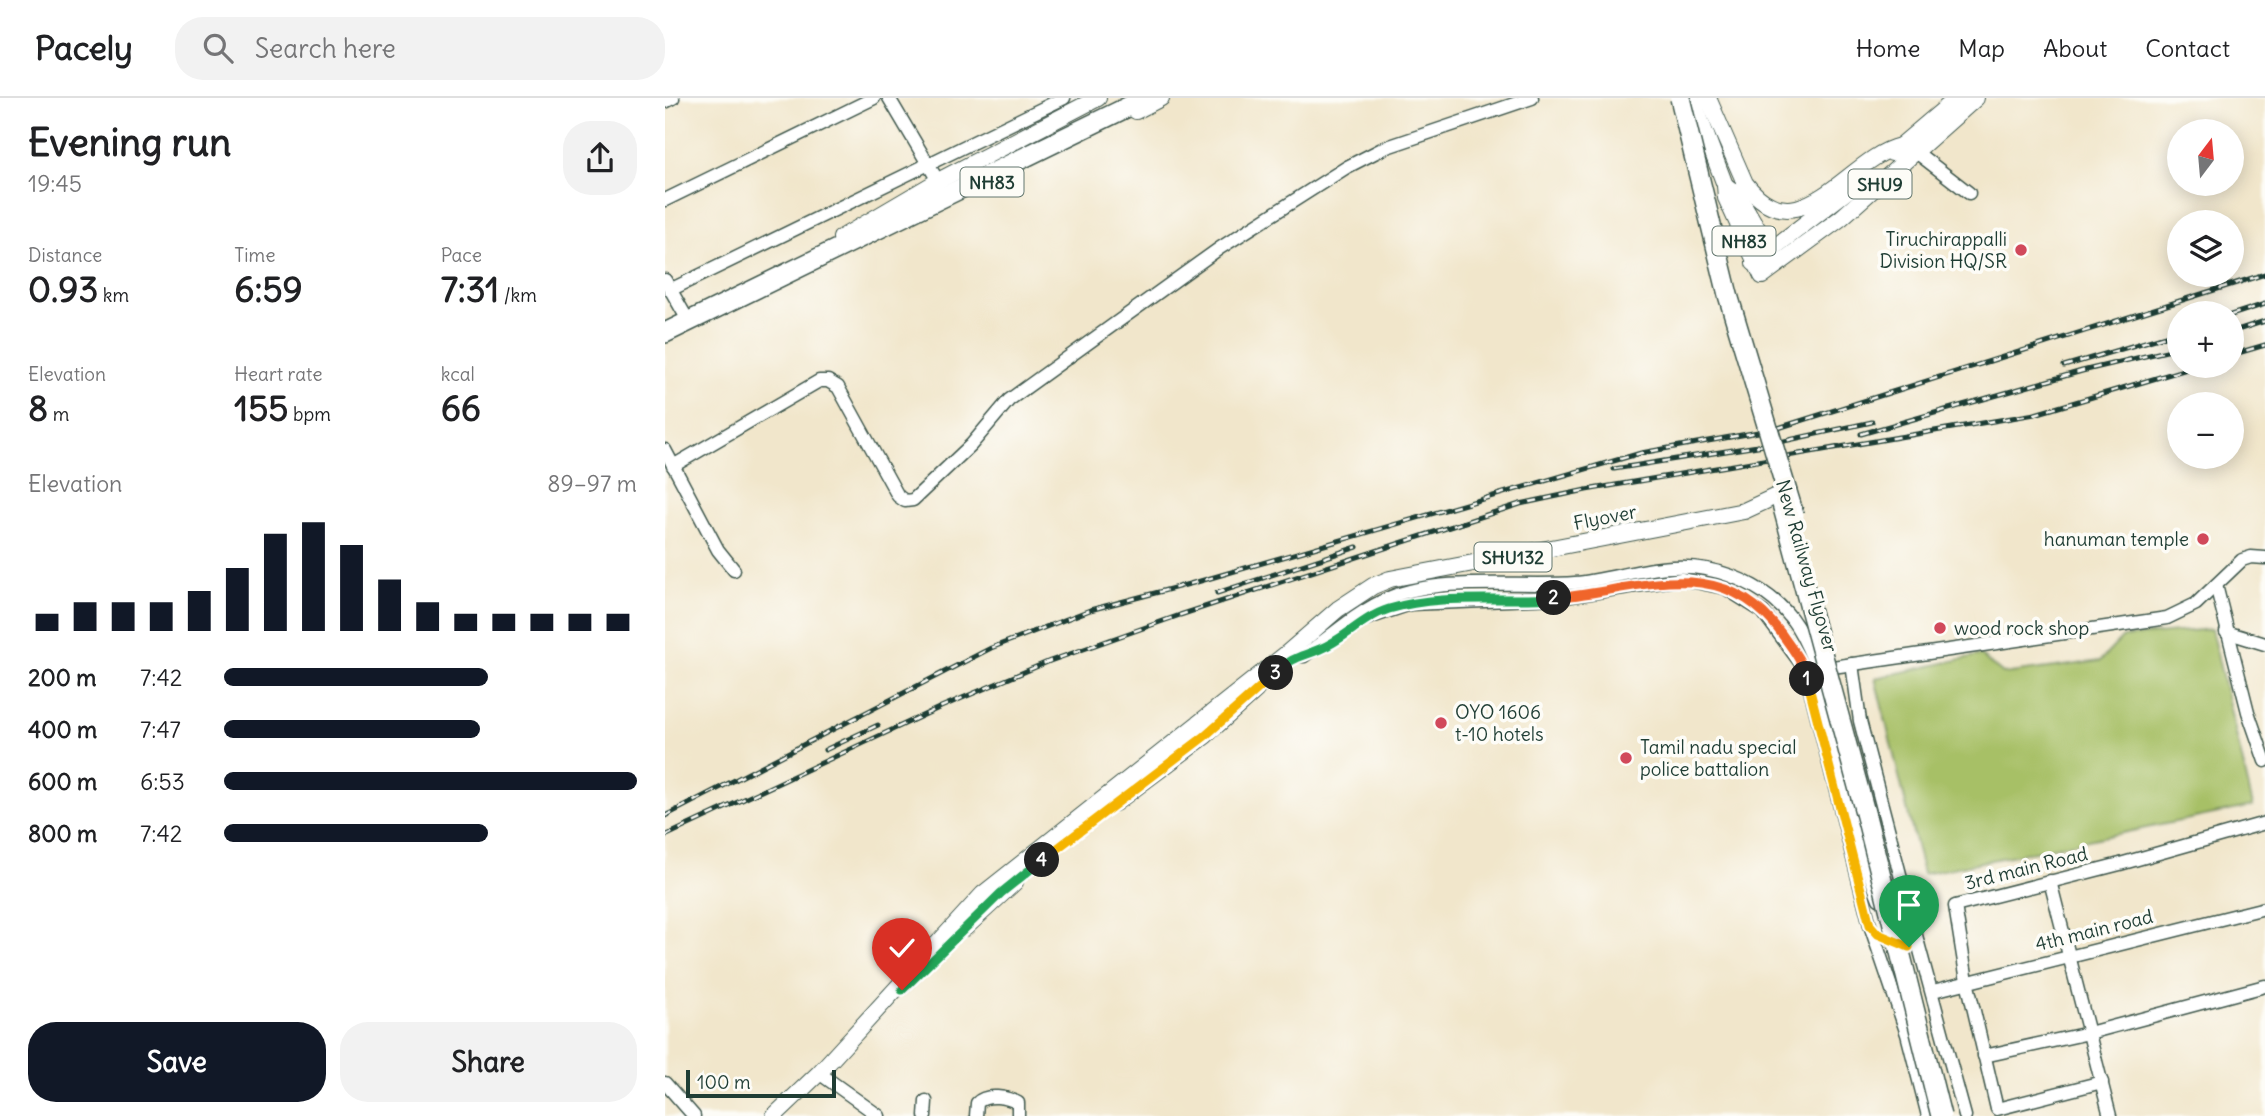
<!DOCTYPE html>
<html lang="en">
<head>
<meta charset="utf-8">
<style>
	:root { --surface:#fff; --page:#f2f2f2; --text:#202124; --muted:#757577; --line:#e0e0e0; --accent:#111827 }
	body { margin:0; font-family:Delius,sans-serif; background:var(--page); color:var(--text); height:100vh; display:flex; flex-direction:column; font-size:26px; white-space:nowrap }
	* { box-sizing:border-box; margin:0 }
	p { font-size:23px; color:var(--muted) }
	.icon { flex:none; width:38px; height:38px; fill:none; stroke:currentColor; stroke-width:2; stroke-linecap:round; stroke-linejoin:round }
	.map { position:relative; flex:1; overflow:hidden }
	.sheet { display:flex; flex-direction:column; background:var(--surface); width:665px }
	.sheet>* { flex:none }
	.needle { width:46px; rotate:16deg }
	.buttons { position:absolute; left:1502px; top:21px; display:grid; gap:14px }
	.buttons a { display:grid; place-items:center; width:77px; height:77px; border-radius:50%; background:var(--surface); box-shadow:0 4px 18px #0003; font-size:35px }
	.scale { position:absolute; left:21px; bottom:18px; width:150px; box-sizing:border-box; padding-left:7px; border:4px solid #1f3d34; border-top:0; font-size:19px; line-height:24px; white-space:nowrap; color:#1f3d34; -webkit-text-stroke:5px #fdfcf7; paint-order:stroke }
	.pin { position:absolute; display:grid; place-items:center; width:60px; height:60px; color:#fff; margin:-72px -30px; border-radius:50% 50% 50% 0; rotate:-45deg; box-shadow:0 0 7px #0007 }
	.pin .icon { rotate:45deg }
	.km { position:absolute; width:35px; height:35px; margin:-18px; border-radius:50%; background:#222; color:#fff; font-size:19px; line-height:35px; text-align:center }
	.round { display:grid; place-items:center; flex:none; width:74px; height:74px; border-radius:28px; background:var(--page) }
	.head { display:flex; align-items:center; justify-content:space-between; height:119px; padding:0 28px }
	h1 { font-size:38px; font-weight:700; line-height:52px }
	.stats { display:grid; grid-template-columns:repeat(3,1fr); gap:10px; height:119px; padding:7px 28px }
	.stats div { display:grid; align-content:center }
	.stats b { font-size:35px; font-weight:700 }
	.stats small { font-size:19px; font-weight:400 }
	.stats p { font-size:19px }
	.chart { height:196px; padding:14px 28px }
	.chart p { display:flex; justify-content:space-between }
	.chart svg { width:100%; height:126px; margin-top:7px; stroke:var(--accent); stroke-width:6 }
	.button { display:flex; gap:14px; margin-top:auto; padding:14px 28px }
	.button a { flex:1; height:80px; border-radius:28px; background:var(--accent); color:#fff; font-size:28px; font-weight:700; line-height:80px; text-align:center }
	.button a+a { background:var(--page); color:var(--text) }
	ul { padding:0 28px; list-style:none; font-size:23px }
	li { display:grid; grid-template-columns:112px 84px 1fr; align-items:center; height:52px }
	li i { height:18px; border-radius:9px; background:var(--accent) }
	header { display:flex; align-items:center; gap:42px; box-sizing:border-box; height:98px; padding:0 35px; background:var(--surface); border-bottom:2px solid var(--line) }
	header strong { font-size:33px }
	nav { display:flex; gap:38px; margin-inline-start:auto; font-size:24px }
	.search { width:490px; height:63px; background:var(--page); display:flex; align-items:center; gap:18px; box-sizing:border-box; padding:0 24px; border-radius:28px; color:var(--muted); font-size:26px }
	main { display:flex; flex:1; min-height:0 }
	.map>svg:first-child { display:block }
	.green { fill:#a7c066; stroke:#637e4d; stroke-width:2 }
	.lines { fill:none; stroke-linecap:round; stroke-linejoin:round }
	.minor-casing { stroke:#3e564b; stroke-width:15 }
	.major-casing { stroke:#3e564b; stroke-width:18 }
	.highway-casing { stroke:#3e564b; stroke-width:22 }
	.minor { stroke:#fff; stroke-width:12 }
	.major { stroke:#fff; stroke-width:16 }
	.highway { stroke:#fff; stroke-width:19 }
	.rail-casing { stroke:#1f3d34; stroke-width:5 }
	.rail { stroke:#fdfcf7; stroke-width:2.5; stroke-dasharray:8; stroke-linecap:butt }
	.highway-bridge-casing { stroke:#3e564b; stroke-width:22; stroke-linecap:butt }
	.highway-bridge { stroke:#fff; stroke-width:19 }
	.split-1-casing { stroke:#fff; stroke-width:14 }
	.split-2-casing { stroke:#fff; stroke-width:14 }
	.split-3-casing { stroke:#fff; stroke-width:14 }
	.split-4-casing { stroke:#fff; stroke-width:14 }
	.split-5-casing { stroke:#fff; stroke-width:14 }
	.split-1 { stroke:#f5b400; stroke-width:9 }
	.split-2 { stroke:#f0652b; stroke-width:9 }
	.split-3 { stroke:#22a559; stroke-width:9 }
	.split-4 { stroke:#f5b400; stroke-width:9 }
	.split-5 { stroke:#22a559; stroke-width:9 }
	.poi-dot { fill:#d1495b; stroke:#fdfcf7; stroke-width:2.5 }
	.labels { text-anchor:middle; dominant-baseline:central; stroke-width:7; stroke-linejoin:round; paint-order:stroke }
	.shield { fill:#fdfcf7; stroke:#62766e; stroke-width:2 }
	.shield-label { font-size:18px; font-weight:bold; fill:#1f3d34 }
	.poi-label { font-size:19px; fill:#1f3d34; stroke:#fdfcf7; text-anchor:start }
	.street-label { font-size:19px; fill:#1f3d34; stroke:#fdfcf7 }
</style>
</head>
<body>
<header>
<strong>Pacely</strong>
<div class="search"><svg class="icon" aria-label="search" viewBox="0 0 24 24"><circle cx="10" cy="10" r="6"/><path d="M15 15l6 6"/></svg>Search here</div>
<nav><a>Home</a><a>Map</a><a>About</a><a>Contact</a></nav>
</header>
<main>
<section class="sheet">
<div class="head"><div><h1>Evening run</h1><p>19:45</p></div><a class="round"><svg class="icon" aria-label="share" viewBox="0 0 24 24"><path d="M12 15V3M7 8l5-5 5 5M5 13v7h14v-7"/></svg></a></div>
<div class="stats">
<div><p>Distance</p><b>0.93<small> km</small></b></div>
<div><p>Time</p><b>6:59</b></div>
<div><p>Pace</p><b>7:31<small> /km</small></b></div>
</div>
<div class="stats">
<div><p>Elevation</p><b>8<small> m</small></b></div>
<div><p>Heart rate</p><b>155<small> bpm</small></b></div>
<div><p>kcal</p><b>66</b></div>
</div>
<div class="chart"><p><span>Elevation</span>89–97 m</p>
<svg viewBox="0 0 160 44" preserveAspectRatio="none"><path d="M5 44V38M15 44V34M25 44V34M35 44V34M45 44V30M55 44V22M65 44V10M75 44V6M85 44V14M95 44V26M105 44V34M115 44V38M125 44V38M135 44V38M145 44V38M155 44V38"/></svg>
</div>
<ul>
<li><b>200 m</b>7:42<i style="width:64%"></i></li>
<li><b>400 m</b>7:47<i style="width:62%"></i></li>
<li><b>600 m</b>6:53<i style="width:100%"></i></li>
<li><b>800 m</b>7:42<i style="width:64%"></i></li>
</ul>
<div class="button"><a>Save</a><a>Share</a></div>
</section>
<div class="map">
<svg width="1600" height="1018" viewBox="0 0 1600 1018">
	<rect width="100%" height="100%" fill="#fdfcf7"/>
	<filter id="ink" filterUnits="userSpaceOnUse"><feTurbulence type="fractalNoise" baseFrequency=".0143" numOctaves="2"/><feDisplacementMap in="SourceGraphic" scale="14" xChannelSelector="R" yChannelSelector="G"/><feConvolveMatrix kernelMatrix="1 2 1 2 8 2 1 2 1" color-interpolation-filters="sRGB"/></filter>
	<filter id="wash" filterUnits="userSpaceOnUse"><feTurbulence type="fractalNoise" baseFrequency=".00686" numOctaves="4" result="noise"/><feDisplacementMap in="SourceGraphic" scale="28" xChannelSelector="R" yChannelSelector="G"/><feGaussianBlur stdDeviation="1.57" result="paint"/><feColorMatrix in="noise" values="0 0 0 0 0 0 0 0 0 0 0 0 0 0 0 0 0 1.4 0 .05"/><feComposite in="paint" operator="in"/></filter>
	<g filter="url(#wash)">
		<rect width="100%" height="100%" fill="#f1e6cb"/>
		<path class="green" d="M1546 531 1588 708 1258 776 1210 580 1315 557 1338 576 1435 563 1458 539Z"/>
	</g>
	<g filter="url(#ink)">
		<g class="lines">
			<defs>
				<g id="minor">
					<path d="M224 0 273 83"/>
					<path d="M0 4 8 0"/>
					<path d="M1251 54 1304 95"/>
					<path d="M0 102 209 0"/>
					<path d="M0 182 24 224"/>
					<path d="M5 192 399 0"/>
					<path d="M0 352 53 452 69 472"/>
					<path d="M8 368 154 283H163L173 289 233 398 240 403 248 402 306 347 344 302 555 150 682 69 719 50 867 0"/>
					<path d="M1551 487 1583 614 1600 663"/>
					<path d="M701 521 746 506 893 500 1016 481 1060 490 1098 514 1140 571 1205 827 1242 936 1263 1018"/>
					<path d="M1561 534 1600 546"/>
					<path d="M621 556 639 558C667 537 693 513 726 499 778 478 854 489 910 485 953 481 997 462 1041 471 1073 477 1106 494 1126 520 1147 548 1155 585 1164 618 1180 678 1190 744 1214 801"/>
					<path d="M1187 566 1195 623 1253 845"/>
					<path d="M1154 571 1502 520 1531 506 1577 462 1586 459 1600 460"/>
					<path d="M1385 783 1445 1018"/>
					<path d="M1229 821 1253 845 1300 1018"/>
					<path d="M1268 893 1600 810"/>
					<path d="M1319 958 1424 935 1600 888"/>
					<path d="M154 975 214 1018"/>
					<path d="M1437 984 1332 1011 1302 883 1290 808 1455 766 1600 725"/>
					<path d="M0 985 29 1018"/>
					<path d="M260 1018 261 1003"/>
					<path d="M311 1018 312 1005C321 995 343 999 353 1005V1018"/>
				</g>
				<g id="major">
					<path d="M1027 0 1060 87 1061 100 1097 178 1176 120 1311 0"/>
					<path d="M1043 0 1080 85C1134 156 1183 60 1235 48"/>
					<path d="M471 13 496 0"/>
					<path d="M1227 55 1292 0"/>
					<path d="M1060 87 1073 97 1111 163"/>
					<path d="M176 140 273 83 433 0"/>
					<path d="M1089 165 1189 88"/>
					<path d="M450 705 540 638 591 592"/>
					<path d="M300 830 350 784"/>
					<path d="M109 1018 154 975 318 796 621 556 673 511 708 488 725 481 1079 413 1122 393"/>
				</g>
				<path id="highway" d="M0 235 481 0"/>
			</defs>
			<use href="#minor" class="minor-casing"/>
			<use href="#major" class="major-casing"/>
			<use href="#highway" class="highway-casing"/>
			<use href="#minor" class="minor"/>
			<use href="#major" class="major"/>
			<use href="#highway" class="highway"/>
			<defs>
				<g id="rail">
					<path d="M1566 217 1600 206"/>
					<path d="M1566 234 1600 223"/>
					<path d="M1566 257 1600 247"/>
					<path d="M1399 268 1514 234"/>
					<path d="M1196 336 1417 273 1514 250"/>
					<path d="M949 371 1105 346 1207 324"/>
					<path d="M552 495 692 449"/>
					<path d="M160 652 213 627"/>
					<path d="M0 718 326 550 425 512 532 484 976 355 1110 331 1600 176"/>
					<path d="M0 738 276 609 385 563 515 517 855 406 921 392 1370 316 1532 268"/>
				</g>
			</defs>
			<use href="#rail" class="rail-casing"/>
			<use href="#rail" class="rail"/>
			<defs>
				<g id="highway-bridge">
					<path d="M1015 0 1063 197 1129 417"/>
					<path d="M1117 406 1202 722 1276 1018"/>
				</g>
			</defs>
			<use href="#highway-bridge" class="highway-bridge-casing"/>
			<use href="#highway-bridge" class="highway-bridge"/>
		</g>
	</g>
	<g class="lines" filter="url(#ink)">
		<defs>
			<path id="split-1" d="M1142 581 1205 827 1213 836 1244 849"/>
			<path id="split-2" d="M889 500C972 493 1056 452 1116 535 1126 549 1138 564 1142 581"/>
			<path id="split-3" d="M611 575C630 557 634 560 655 551 680 541 698 519 724 511 776 495 836 504 889 500"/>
			<path id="split-4" d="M377 762 540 638 611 575"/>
			<path id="split-5" d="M237 892 336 795 377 762"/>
		</defs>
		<use href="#split-1" class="split-1-casing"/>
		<use href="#split-2" class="split-2-casing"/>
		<use href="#split-3" class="split-3-casing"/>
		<use href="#split-4" class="split-4-casing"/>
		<use href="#split-5" class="split-5-casing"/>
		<use href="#split-1" class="split-1"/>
		<use href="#split-2" class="split-2"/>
		<use href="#split-3" class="split-3"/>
		<use href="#split-4" class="split-4"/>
		<use href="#split-5" class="split-5"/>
	</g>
	<g class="poi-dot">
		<circle cx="1356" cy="152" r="7"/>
		<circle cx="1538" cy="441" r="7"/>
		<circle cx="1275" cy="530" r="7"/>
		<circle cx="776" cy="625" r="7"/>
		<circle cx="961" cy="660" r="7"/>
	</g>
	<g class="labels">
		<g class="shield">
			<rect x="295.5" y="69.5" width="63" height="29" rx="5"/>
			<rect x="1183.5" y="71.5" width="63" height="29" rx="5"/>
			<rect x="1047.5" y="128.5" width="63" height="29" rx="5"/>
			<rect x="809.5" y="444.5" width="77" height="29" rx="5"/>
		</g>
		<g class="shield-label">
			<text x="327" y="84">NH83</text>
			<text x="1215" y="86">SHU9</text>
			<text x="1079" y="143">NH83</text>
			<text x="848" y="459">SHU132</text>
		</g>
		<g class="poi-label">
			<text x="1342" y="141" text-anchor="end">Tiruchirappalli<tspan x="1342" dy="22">Division HQ/SR</tspan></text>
			<text x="1524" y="441" text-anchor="end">hanuman temple</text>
			<text x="1289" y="530">wood rock shop</text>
			<text x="790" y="614">OYO 1606<tspan x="790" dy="22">t-10 hotels</tspan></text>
			<text x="975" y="649">Tamil nadu special<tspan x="975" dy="22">police battalion</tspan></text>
		</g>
		<g class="street-label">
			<text transform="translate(940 419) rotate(-11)">Flyover</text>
			<text transform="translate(1142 468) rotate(74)">New Railway Flyover</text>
			<text transform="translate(1361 770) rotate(-14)">3rd main Road</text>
			<text transform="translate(1429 832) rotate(-14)">4th main road</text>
		</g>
	</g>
</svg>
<div class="buttons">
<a><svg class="needle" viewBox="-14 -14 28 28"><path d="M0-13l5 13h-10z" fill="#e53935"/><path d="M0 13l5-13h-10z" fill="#757577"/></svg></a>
<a><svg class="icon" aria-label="layers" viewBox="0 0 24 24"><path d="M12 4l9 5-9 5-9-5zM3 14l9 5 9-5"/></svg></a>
<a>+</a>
<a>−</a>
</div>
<div class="scale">100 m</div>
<div class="pin" style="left:1244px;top:849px;background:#1e9e55"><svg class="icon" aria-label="arrive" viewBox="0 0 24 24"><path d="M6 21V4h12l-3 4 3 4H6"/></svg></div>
<div class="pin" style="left:237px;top:892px;background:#d93025"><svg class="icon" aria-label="check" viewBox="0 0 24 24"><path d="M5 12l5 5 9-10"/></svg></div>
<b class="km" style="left:1142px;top:581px">1</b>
<b class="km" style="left:889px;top:500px">2</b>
<b class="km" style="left:611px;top:575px">3</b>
<b class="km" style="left:377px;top:762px">4</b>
</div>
</main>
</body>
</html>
